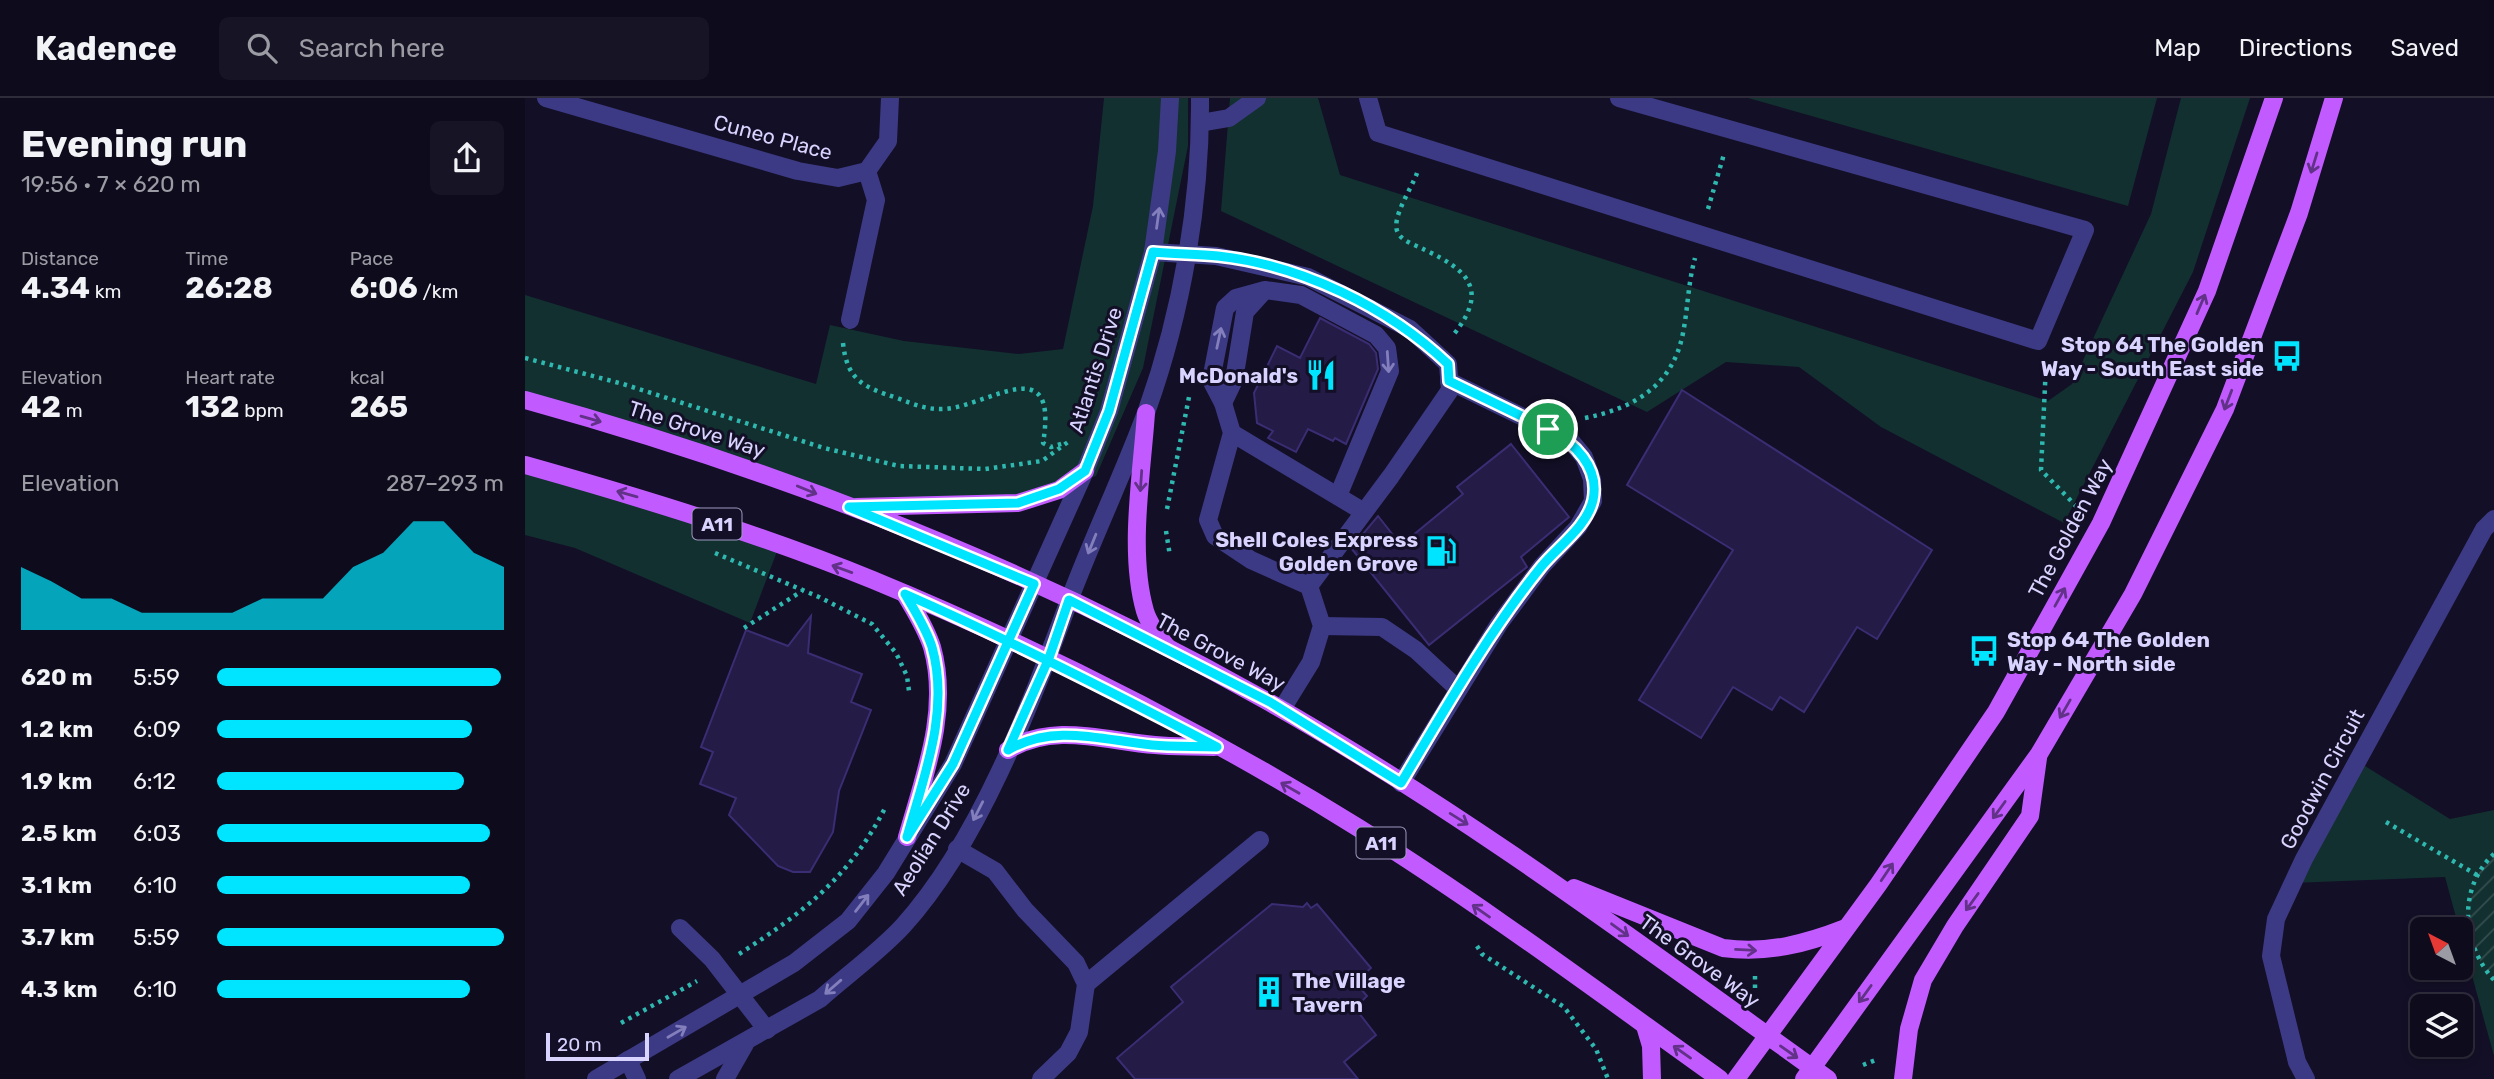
<!DOCTYPE html>
<html lang="en">
<head>
<meta charset="utf-8">
<style>
	:root { --surface:#0e0b1c; --page:#171425; --text:#f1f3f6; --muted:#9b9ba3; --line:#2e2b3b; --accent:#00e5ff }
	body { margin:0; font-family:Rubik,sans-serif; background:var(--page); color:var(--text); height:100vh; display:flex; flex-direction:column; font-size:26px; white-space:nowrap }
	* { box-sizing:border-box; margin:0 }
	p { font-size:23px; color:var(--muted) }
	.icon { flex:none; width:38px; height:38px; fill:none; stroke:currentColor; stroke-width:2; stroke-linecap:round; stroke-linejoin:round }
	.map { position:relative; flex:1; overflow:hidden }
	.side { display:flex; flex-direction:column; background:var(--surface); width:525px }
	.side>* { flex:none }
	.needle { width:46px; rotate:319deg }
	.tools { position:absolute; left:1885px; top:819px; display:grid; gap:14px }
	.tools a { display:grid; place-items:center; width:63px; height:63px; border-radius:10px; background:var(--surface); box-shadow:0 4px 10px #0003,0 0 0 2px var(--line); font-size:35px }
	.scale { position:absolute; left:21px; bottom:18px; width:103px; box-sizing:border-box; padding-left:7px; border:4px solid #d9d4ff; border-top:0; font-size:19px; line-height:24px; white-space:nowrap; color:#d9d4ff; -webkit-text-stroke:5px #130f26; paint-order:stroke }
	.pin { position:absolute; display:grid; place-items:center; width:60px; height:60px; color:#fff; margin:-30px; border:4px solid #fff; border-radius:50%; box-shadow:0 2px 7px #0007 }
	.round { display:grid; place-items:center; flex:none; width:74px; height:74px; border-radius:10px; background:var(--page) }
	.overview { display:flex; align-items:center; justify-content:space-between; height:119px; padding:0 21px }
	h1 { font-size:38px; font-weight:700; line-height:52px }
	.metrics { display:grid; grid-template-columns:repeat(3,1fr); gap:10px; height:119px; padding:7px 21px }
	.metrics div { display:grid; align-content:center }
	.metrics b { font-size:30px; font-weight:700 }
	.metrics small { font-size:19px; font-weight:400 }
	.metrics p { font-size:19px }
	.chart { height:196px; padding:14px 21px }
	.chart p { display:flex; justify-content:space-between }
	.chart svg { width:100%; height:126px; margin-top:7px; fill:var(--accent); opacity:.7 }
	ul { padding:0 21px; list-style:none; font-size:23px }
	li { display:grid; grid-template-columns:112px 84px 1fr; align-items:center; height:52px }
	li i { height:18px; border-radius:9px; background:var(--accent) }
	header { display:flex; align-items:center; gap:42px; box-sizing:border-box; height:98px; padding:0 35px; background:var(--surface); border-bottom:2px solid var(--line) }
	header strong { font-size:33px }
	nav { display:flex; gap:38px; margin-inline-start:auto; font-size:24px }
	.search { width:490px; height:63px; background:var(--page); display:flex; align-items:center; gap:18px; box-sizing:border-box; padding:0 24px; border-radius:10px; color:var(--muted); font-size:26px }
	main { display:flex; flex:1; min-height:0 }
	.map>svg:first-child { display:block }
	.green { fill:#12302f }
	.garden { fill:url(#garden-furrows) }
	.building { fill:#241b47; stroke:#3b2d73; stroke-width:2 }
	.lines { fill:none; stroke-linecap:round; stroke-linejoin:round }
	.path { stroke:#2fb8b0; stroke-width:4.5; stroke-dasharray:3.5 5; stroke-linecap:butt }
	.minor { stroke:#3d3a85; stroke-width:18 }
	.major { stroke:#c25bff; stroke-width:18 }
	.oneway { stroke:#623188 }
	.oneway2 { stroke:#837fbc }
	.route-casing { stroke:#fff; stroke-width:14 }
	.route { stroke:#00e5ff; stroke-width:9 }
	.labels { text-anchor:middle; dominant-baseline:central; stroke-width:6; stroke-linejoin:round; paint-order:stroke }
	.shield { fill:#130f26; stroke:#9e99be; stroke-width:2 }
	.shield-label { font-size:19px; font-weight:bold; fill:#d9d4ff }
	.street-label { font-size:21px; fill:#d9d4ff; stroke:#130f26 }
	.poi-label { font-size:21px; font-weight:bold; fill:#d9d4ff; stroke:#130f26; text-anchor:end }
</style>
</head>
<body>
<header>
<strong>Kadence</strong>
<div class="search"><svg class="icon" aria-label="search" viewBox="0 0 24 24"><circle cx="10" cy="10" r="6"/><path d="M15 15l6 6"/></svg>Search here</div>
<nav><a>Map</a><a>Directions</a><a>Saved</a></nav>
</header>
<main>
<section class="side">
<div class="overview"><div><h1>Evening run</h1><p>19:56 · 7 × 620 m</p></div><a class="round"><svg class="icon" aria-label="share" viewBox="0 0 24 24"><path d="M12 15V3M7 8l5-5 5 5M5 13v7h14v-7"/></svg></a></div>
<div class="metrics">
<div><p>Distance</p><b>4.34<small> km</small></b></div>
<div><p>Time</p><b>26:28</b></div>
<div><p>Pace</p><b>6:06<small> /km</small></b></div>
</div>
<div class="metrics">
<div><p>Elevation</p><b>42<small> m</small></b></div>
<div><p>Heart rate</p><b>132<small> bpm</small></b></div>
<div><p>kcal</p><b>265</b></div>
</div>
<div class="chart"><p><span>Elevation</span>287–293 m</p>
<svg viewBox="0 0 160 44" preserveAspectRatio="none"><path d="M0 44V22L10 27L20 33L30 33L40 38L50 38L60 38L70 38L80 33L90 33L100 33L110 22L120 17L130 6L140 6L150 17L160 22V44z"/></svg>
</div>
<ul>
<li><b>620 m</b>5:59<i style="width:99%"></i></li>
<li><b>1.2 km</b>6:09<i style="width:89%"></i></li>
<li><b>1.9 km</b>6:12<i style="width:86%"></i></li>
<li><b>2.5 km</b>6:03<i style="width:95%"></i></li>
<li><b>3.1 km</b>6:10<i style="width:88%"></i></li>
<li><b>3.7 km</b>5:59<i style="width:100%"></i></li>
<li><b>4.3 km</b>6:10<i style="width:88%"></i></li>
</ul>
</section>
<div class="map">
<svg width="1969" height="981" viewBox="0 0 1969 981">
	<defs>
		<pattern id="garden-furrows" width="10" height="10" patternUnits="userSpaceOnUse" patternTransform="scale(1.75)"><rect width="10" height="10" fill="#12302f"/><path d="M-1 1l2-2M0 10L10 0M9 11l2-2" fill="none" stroke="#344d4e"/></pattern>
	</defs>
	<rect width="100%" height="100%" fill="#130f26"/>
	<g class="green">
		<path d="M579 0H663V48L618 270 571 378 493 405 324 409 0 303V197L291 286 305 227 379 243 494 256 538 251 568 108Z"/>
		<path d="M705 0H793L815 77 1523 303 1547 286 1626 116 1656 0H1725L1668 174 1539 425 1356 329 1274 269 1201 264 1122 314 696 113Z"/>
		<path d="M1223 0H1632L1603 108Z"/>
		<path d="M0 367 254 448 225 525 50 450 0 437Z"/>
		<path d="M1832 663 1925 721 1969 712V958L1920 779 1767 785Z"/>
	</g>
	<path class="garden" d="M1969 756V882C1937 847 1932 790 1969 756Z"/>
	<g class="building">
		<path d="M795 220 844 246 851 255 853 271 821 346 810 340 808 343 783 331 771 354 743 340 748 333 732 325 729 295 752 248 775 260Z"/>
		<path d="M1157 292 1407 452 1352 541 1332 529 1279 614 1255 599 1247 612 1208 589 1176 640 1114 602 1208 452 1102 387Z"/>
		<path d="M986 346 1044 419 996 459 1002 469 904 547 826 450 853 418 876 447 938 396 932 389Z"/>
		<path d="M286 518 283 555 337 576 326 604 346 612 314 693 308 734 285 774H268L253 768 204 717 211 700 175 686 188 654 176 649 221 532 263 548Z"/>
		<path d="M782 805 786 810 792 806 846 870 830 884 842 898 830 910 851 937 819 964 833 981H610L592 960 658 904 646 889 747 806 778 809Z"/>
	</g>
	<g class="lines">
		<g class="path">
			<path d="M892 75C887 90 865 121 873 135 878 144 891 147 900 152 943 172 964 192 929 236"/>
			<path d="M1183 111 1199 56"/>
			<path d="M318 245C322 283 339 289 372 300 388 306 402 312 419 311 464 308 534 250 518 345L526 349 539 345"/>
			<path d="M0 260 98 286 299 350 374 368 460 371 517 363 543 344"/>
			<path d="M1521 267 1516 372 1552 409"/>
			<path d="M1060 320C1110 310 1148 287 1158 235 1163 210 1163 185 1170 160"/>
			<path d="M642 411 664 299"/>
			<path d="M641 433 645 458"/>
			<path d="M190 455 294 499 347 526 371 555 382 578 384 593"/>
			<path d="M219 530 277 493"/>
			<path d="M1861 724 1952 777"/>
			<path d="M1969 756C1932 790 1937 847 1969 882"/>
			<path d="M952 848 957 856 1039 909 1071 951 1083 981"/>
			<path d="M214 856C278 815 326 778 361 708"/>
			<path d="M1230 878V891"/>
			<path d="M96 925 172 883"/>
			<path d="M1338 967 1353 961"/>
		</g>
		<g class="minor">
			<path d="M21 0 273 73 313 80 342 73"/>
			<path d="M843 0 853 35 1513 243 1560 132 1094 0"/>
			<path d="M675 25 704 20 732 0"/>
			<path d="M628 154 691 158 783 179 885 231 923 266 925 292 866 378 784 488"/>
			<path d="M325 222 351 102 342 73 363 43 365 0"/>
			<path d="M698 305 709 282 720 214 739 193"/>
			<path d="M707 335 839 414"/>
			<path d="M797 528 857 529 891 552 933 591"/>
			<path d="M757 611 786 564 797 528 784 488 726 462 690 438 683 422 707 335 698 305 686 282 700 210 711 200 740 192 776 197 851 237 862 250 865 273 813 398"/>
			<path d="M876 685 974 526 1017 468 1053 429 1068 403 1067 381 1059 359 1045 342 924 283"/>
			<path d="M432 751 470 773 500 812 551 865 561 886 554 934 543 955 516 981"/>
			<path d="M155 830 187 861 242 932"/>
			<path d="M561 886 735 742"/>
			<path d="M103 962 112 981"/>
			<path d="M71 981 269 865 323 823 361 775 428 666 560 373 584 313 628 154 642 53 645 0"/>
			<path d="M153 981 295 901C322 877 354 854 378 828 454 744 505 608 544 503 568 439 598 377 622 312 657 214 676 104 675 0"/>
			<path d="M200 981 220 946"/>
			<path d="M1781 981 1772 964 1746 858 1751 821 1779 761 1959 431 1969 421"/>
		</g>
		<g class="major">
			<path d="M0 302C257 373 510 472 742 603 939 714 1120 850 1303 981"/>
			<path d="M621 315C617 375 603 454 620 513 624 526 633 538 642 549"/>
			<path d="M0 367C117 400 235 436 348 482 515 551 679 634 832 729 957 807 1076 896 1195 981"/>
			<path d="M331 409 493 405 534 392 560 373"/>
			<path d="M380 496C390 513 401 530 407 549 425 613 399 678 382 739"/>
			<path d="M483 652C530 624 579 643 630 647 649 649 669 648 689 649"/>
			<path d="M1049 790 1198 850C1242 856 1280 846 1321 830"/>
			<path d="M1120 928 1126 948 1127 981"/>
			<path d="M1211 981 1353 787 1471 614 1576 425 1682 193 1749 0"/>
			<path d="M1279 981 1514 656 1608 496 1700 311 1774 115 1809 0"/>
			<path d="M1378 981 1384 931 1398 882 1430 828 1505 718 1513 660"/>
		</g>
	</g>
	<defs><path id="oneway-shaft" d="M-6 0H5M1.5-3L5.5 0L1.5 3" fill="none" stroke-width="1.6" stroke-linecap="round" stroke-linejoin="round" transform="scale(1.75)"/></defs>
	<g class="oneway">
		<use href="#oneway-shaft" transform="translate(1789 65) rotate(107)"/>
		<use href="#oneway-shaft" transform="translate(1676 206) rotate(-67)"/>
		<use href="#oneway-shaft" transform="translate(1703 302) rotate(111)"/>
		<use href="#oneway-shaft" transform="translate(66 321) rotate(16)"/>
		<use href="#oneway-shaft" transform="translate(616 383) rotate(94)"/>
		<use href="#oneway-shaft" transform="translate(282 392) rotate(22)"/>
		<use href="#oneway-shaft" transform="translate(102 396) rotate(-164)"/>
		<use href="#oneway-shaft" transform="translate(317 471) rotate(-160)"/>
		<use href="#oneway-shaft" transform="translate(1535 499) rotate(-61)"/>
		<use href="#oneway-shaft" transform="translate(1540 611) rotate(120)"/>
		<use href="#oneway-shaft" transform="translate(765 690) rotate(-150)"/>
		<use href="#oneway-shaft" transform="translate(1474 712) rotate(126)"/>
		<use href="#oneway-shaft" transform="translate(934 721) rotate(32)"/>
		<use href="#oneway-shaft" transform="translate(1362 774) rotate(-56)"/>
		<use href="#oneway-shaft" transform="translate(1447 804) rotate(126)"/>
		<use href="#oneway-shaft" transform="translate(956 813) rotate(-145)"/>
		<use href="#oneway-shaft" transform="translate(1095 832) rotate(36)"/>
		<use href="#oneway-shaft" transform="translate(1221 852) rotate(3)"/>
		<use href="#oneway-shaft" transform="translate(1340 896) rotate(126)"/>
		<use href="#oneway-shaft" transform="translate(1157 954) rotate(-145)"/>
		<use href="#oneway-shaft" transform="translate(1264 954) rotate(35)"/>
	</g>
	<g class="oneway2">
		<use href="#oneway-shaft" transform="translate(633 120) rotate(-82)"/>
		<use href="#oneway-shaft" transform="translate(694 240) rotate(-78)"/>
		<use href="#oneway-shaft" transform="translate(863 264) rotate(86)"/>
		<use href="#oneway-shaft" transform="translate(567 446) rotate(112)"/>
		<use href="#oneway-shaft" transform="translate(453 713) rotate(117)"/>
		<use href="#oneway-shaft" transform="translate(337 805) rotate(-52)"/>
		<use href="#oneway-shaft" transform="translate(308 889) rotate(139)"/>
		<use href="#oneway-shaft" transform="translate(152 934) rotate(-30)"/>
	</g>
	<g class="lines">
		<defs>
			<path id="route" d="M1023 331 924 283 923 266C863 209 776 167 693 158 672 156 650 156 628 154L584 313 560 373 534 391 493 405 324 409 509 486 428 666 382 739C399 678 425 613 407 549 401 530 390 513 380 496 487 543 589 595 692 649 671 648 648 649 627 647 577 642 529 625 483 652L524 560 544 502 745 604 876 685C919 613 963 535 1016 469 1032 449 1062 429 1068 402 1075 369 1049 344 1023 331"/>
		</defs>
		<use href="#route" class="route-casing"/>
		<use href="#route" class="route"/>
	</g>
	<defs>
		<symbol id="bus-bare" viewBox="-9 -9 18 18"><path d="M-5-6H5V4H4V6H2V4H-2V6H-4V4H-5ZM-3.5-4V0h7V-4ZM-3.5 1.2v1.5H-2V1.2ZM2 1.2v1.5H3.5V1.2Z" fill="#00e5ff" stroke="#130f26" stroke-width="2.5" paint-order="stroke"/></symbol>
		<symbol id="restaurant-bare" viewBox="-9 -9 18 18"><path d="M-5-6h1v4h1v-4h1v4h1v-4h1v5L-1.5 .5V6h-2V.5L-5-1ZM5-6V6H3V1.5H1.5Q1.5-4 5-6Z" fill="#00e5ff" stroke="#130f26" stroke-width="2.5" paint-order="stroke"/></symbol>
		<symbol id="fuel-bare" viewBox="-9 -9 18 18"><path d="M-5.5-6h7V0h2V4h1.3V-2.5L3-4.5l.8-.8L6-3V5H2.5V1h-1V6h-7ZM-4.2-4.7v3.2H.2V-4.7Z" fill="#00e5ff" stroke="#130f26" stroke-width="2.5" paint-order="stroke"/></symbol>
		<symbol id="building-bare" viewBox="-9 -9 18 18"><path d="M-4-6H4V6H1V3H-1V6H-4ZM-2.5-4.3h1.7v1.8h-1.7ZM.8-4.3h1.7v1.8H.8ZM-2.5-1h1.7V.8h-1.7ZM.8-1h1.7V.8H.8Z" fill="#00e5ff" stroke="#130f26" stroke-width="2.5" paint-order="stroke"/></symbol>
	</defs>
	<g fill-rule="evenodd">
		<use href="#bus-bare" x="1740" y="236" width="44" height="44"/>
		<use href="#restaurant-bare" x="774" y="255" width="44" height="44"/>
		<use href="#fuel-bare" x="894" y="431" width="44" height="44"/>
		<use href="#bus-bare" x="1437" y="531" width="44" height="44"/>
		<use href="#building-bare" x="722" y="872" width="44" height="44"/>
	</g>
	<g class="labels">
		<g class="shield">
			<rect x="167.5" y="410.5" width="49" height="31" rx="5"/>
			<rect x="831.5" y="729.5" width="49" height="31" rx="5"/>
		</g>
		<g class="shield-label">
			<text x="192" y="426">A11</text>
			<text x="856" y="745">A11</text>
		</g>
		<g class="street-label">
			<text transform="translate(248 39) rotate(15)">Cuneo Place</text>
			<text transform="translate(570 272) rotate(-72)">Atlantis Drive</text>
			<text transform="translate(172 331) rotate(18)">The Grove Way</text>
			<text transform="translate(1545 430) rotate(-62)">The Golden Way</text>
			<text transform="translate(696 554) rotate(28)">The Grove Way</text>
			<text transform="translate(1797 681) rotate(-62)">Goodwin Circuit</text>
			<text transform="translate(406 741) rotate(-58)">Aeolian Drive</text>
			<text transform="translate(1175 863) rotate(36)">The Grove Way</text>
		</g>
		<g class="poi-label">
			<text x="1739" y="246">Stop 64 The Golden<tspan x="1739" dy="24">Way - South East side</tspan></text>
			<text x="773" y="277">McDonald's</text>
			<text x="893" y="441">Shell Coles Express<tspan x="893" dy="24">Golden Grove</tspan></text>
			<text x="1482" y="541" text-anchor="start">Stop 64 The Golden<tspan x="1482" dy="24">Way - North side</tspan></text>
			<text x="767" y="882" text-anchor="start">The Village<tspan x="767" dy="24">Tavern</tspan></text>
		</g>
	</g>
</svg>
<div class="tools">
<a><svg class="needle" viewBox="-14 -14 28 28"><path d="M0-13l5 13h-10z" fill="#e53935"/><path d="M0 13l5-13h-10z" fill="#9b9ba3"/></svg></a>
<a><svg class="icon" aria-label="layers" viewBox="0 0 24 24"><path d="M12 4l9 5-9 5-9-5zM3 14l9 5 9-5"/></svg></a>
</div>
<div class="scale">20 m</div>
<div class="pin" style="left:1023px;top:331px;background:#1e9e55"><svg class="icon" aria-label="arrive" viewBox="0 0 24 24"><path d="M6 21V4h12l-3 4 3 4H6"/></svg></div>
</div>
</main>
</body>
</html>
